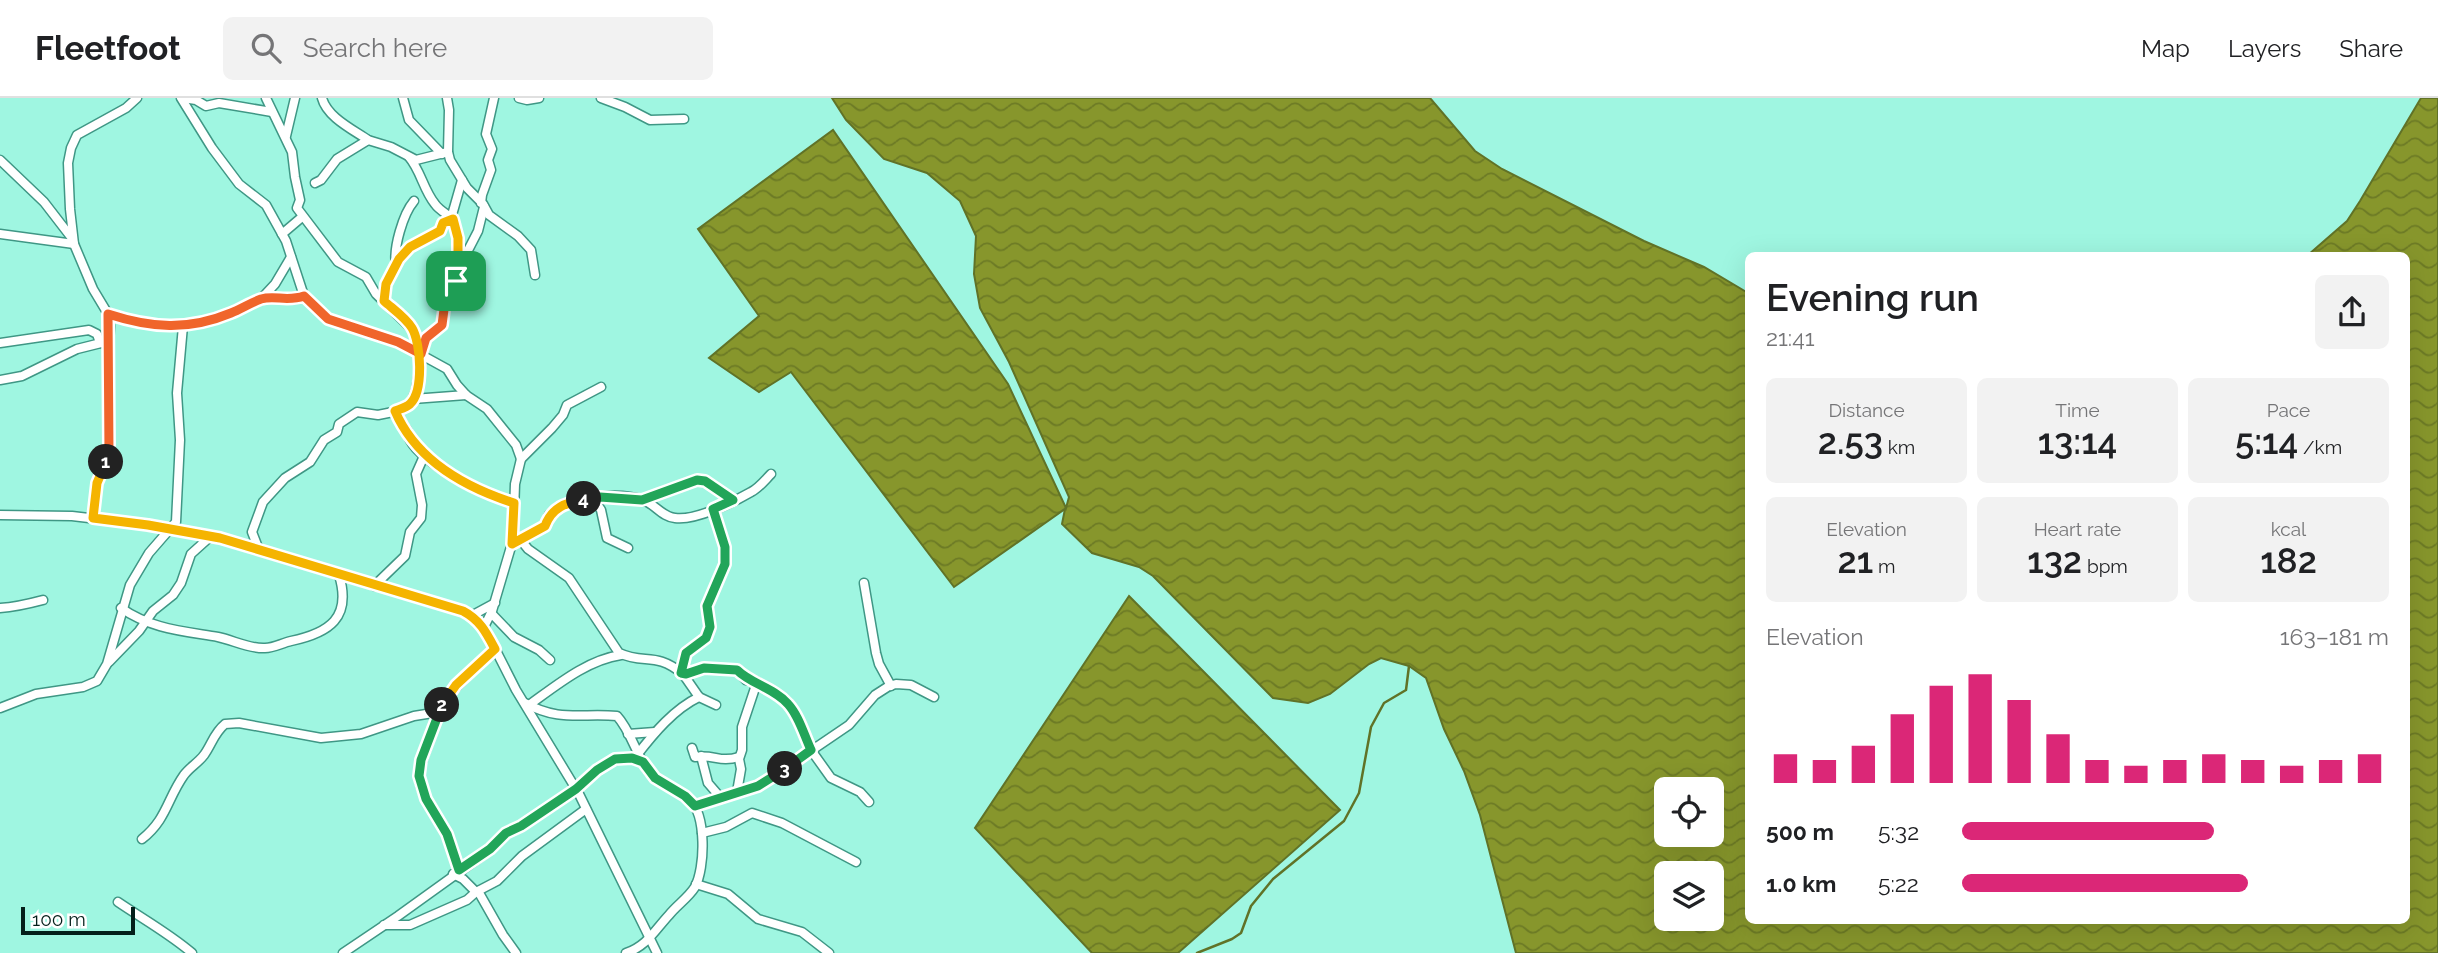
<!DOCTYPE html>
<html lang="en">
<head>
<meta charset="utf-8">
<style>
	:root { --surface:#fff; --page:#f2f2f2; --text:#202124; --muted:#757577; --line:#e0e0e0; --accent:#db2777 }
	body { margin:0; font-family:Raleway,sans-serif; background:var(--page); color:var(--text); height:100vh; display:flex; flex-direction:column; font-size:26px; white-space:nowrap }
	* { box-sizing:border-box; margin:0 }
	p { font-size:23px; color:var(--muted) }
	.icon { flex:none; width:38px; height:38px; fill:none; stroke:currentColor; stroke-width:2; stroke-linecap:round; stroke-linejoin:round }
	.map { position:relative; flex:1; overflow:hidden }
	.details { position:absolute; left:1745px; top:154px; width:665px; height:672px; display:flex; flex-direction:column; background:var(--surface); border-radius:10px; box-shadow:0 7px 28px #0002 }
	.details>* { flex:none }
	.controls { position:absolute; left:1654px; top:679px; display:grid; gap:14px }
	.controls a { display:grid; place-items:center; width:70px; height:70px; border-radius:10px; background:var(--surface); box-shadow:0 7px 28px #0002; font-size:35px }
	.scale { position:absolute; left:21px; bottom:18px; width:114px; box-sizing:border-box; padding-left:7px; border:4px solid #041f1a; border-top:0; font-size:19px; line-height:24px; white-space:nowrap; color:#041f1a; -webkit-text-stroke:5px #fff; paint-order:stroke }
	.pin { position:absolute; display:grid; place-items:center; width:60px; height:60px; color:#fff; margin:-30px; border-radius:14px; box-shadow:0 4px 10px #0006 }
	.km { position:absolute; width:35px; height:35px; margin:-18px; border-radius:50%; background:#222; color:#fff; font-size:19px; line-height:35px; text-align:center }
	.round { display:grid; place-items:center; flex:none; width:74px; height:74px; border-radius:10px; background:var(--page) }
	.summary { display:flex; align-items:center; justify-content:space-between; height:119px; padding:0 21px }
	h1 { font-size:38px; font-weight:600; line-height:52px }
	.metrics { display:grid; grid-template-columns:repeat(3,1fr); gap:10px; height:119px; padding:7px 21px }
	.metrics div { display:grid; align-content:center; border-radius:10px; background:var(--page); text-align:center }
	.metrics b { font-size:35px; font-weight:600 }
	.metrics small { font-size:19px; font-weight:400 }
	.metrics p { font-size:19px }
	.chart { height:196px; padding:14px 21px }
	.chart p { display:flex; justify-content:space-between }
	.chart svg { width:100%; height:126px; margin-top:7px; stroke:var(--accent); stroke-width:6 }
	ul { padding:0 21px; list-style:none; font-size:23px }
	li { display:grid; grid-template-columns:112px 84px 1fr; align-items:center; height:52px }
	li i { height:18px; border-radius:9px; background:var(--accent) }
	header { display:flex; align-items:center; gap:42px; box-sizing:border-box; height:98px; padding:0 35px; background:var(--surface); border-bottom:2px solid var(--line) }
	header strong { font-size:33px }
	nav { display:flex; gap:38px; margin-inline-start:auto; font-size:24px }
	.search { width:490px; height:63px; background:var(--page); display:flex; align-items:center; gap:18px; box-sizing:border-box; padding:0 24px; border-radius:10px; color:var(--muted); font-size:26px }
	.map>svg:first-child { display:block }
	.water { fill:url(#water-waves); stroke:#607227; stroke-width:2; fill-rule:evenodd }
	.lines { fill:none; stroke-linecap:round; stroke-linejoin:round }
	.stream { stroke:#607227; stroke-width:2.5 }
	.street-casing { stroke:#3f9785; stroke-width:11 }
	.street { stroke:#fff; stroke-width:8 }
	.split-1-casing { stroke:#fff; stroke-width:14 }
	.split-2-casing { stroke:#fff; stroke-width:14 }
	.split-3-casing { stroke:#fff; stroke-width:14 }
	.split-4-casing { stroke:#fff; stroke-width:14 }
	.split-5-casing { stroke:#fff; stroke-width:14 }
	.split-1 { stroke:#f0652b; stroke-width:9 }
	.split-2 { stroke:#f5b400; stroke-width:9 }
	.split-3 { stroke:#22a559; stroke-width:9 }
	.split-4 { stroke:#22a559; stroke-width:9 }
	.split-5 { stroke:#f5b400; stroke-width:9 }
</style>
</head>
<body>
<header>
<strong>Fleetfoot</strong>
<div class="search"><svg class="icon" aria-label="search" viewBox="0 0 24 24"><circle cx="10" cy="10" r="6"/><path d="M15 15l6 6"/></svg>Search here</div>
<nav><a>Map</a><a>Layers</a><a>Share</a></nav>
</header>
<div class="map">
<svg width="2438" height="855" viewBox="0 0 2438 855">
	<defs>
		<pattern id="water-waves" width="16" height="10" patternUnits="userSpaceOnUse" patternTransform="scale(1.75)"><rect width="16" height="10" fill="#87962c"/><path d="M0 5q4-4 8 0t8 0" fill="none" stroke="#6c7a25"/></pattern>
	</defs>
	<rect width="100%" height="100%" fill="#9ff6e1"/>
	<g class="water">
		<path d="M832 0H1430L1475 53 1502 71 1644 143 1704 169 1748 195V822H2406V158L2308 157 2347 123 2360 103 2421 0H2438V855H1516L1480 717 1464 673 1444 631 1426 580 1409 568 1381 560 1369 566 1330 596 1308 605 1273 600 1153 478 1139 469 1092 455 1062 426 1065 411 954 489 791 274 759 294 709 260 759 218 698 131 833 32 1008 286 1066 410 1069 399 1009 264 980 210 974 176 976 138 960 103 927 75 884 61 846 22ZM1712 691V737H1666V691ZM1712 775V821H1666V775Z"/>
		<path d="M1129 498 1340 712 1178 855H1092L975 730Z"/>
	</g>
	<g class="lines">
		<path class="stream" d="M1197 855 1232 841 1241 835 1251 808 1273 781 1344 723 1359 695 1371 629 1384 605 1406 592 1409 568"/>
		<defs>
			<g id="street">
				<path d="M181 0 212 50 239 86 266 107 286 143 304 198 328 221 398 244 447 271 457 287 466 297 487 311 516 347 521 361 515 386 513 442 492 513 484 529"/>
				<path d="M183 0 196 2 206 8 219 5 272 14"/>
				<path d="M322 0C327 19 352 31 368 42"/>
				<path d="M403 0 409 22 442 56"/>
				<path d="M447 0 449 12 448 54 450 62 467 90 483 106 489 117 518 138 531 152 535 177"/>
				<path d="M519 0 527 2 539 0"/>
				<path d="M601 0 625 9 650 22 684 21"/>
				<path d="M286 38 295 0"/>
				<path d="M0 62 44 104 71 139"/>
				<path d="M462 82 452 117 458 140V156L462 164"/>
				<path d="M315 85 321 82 337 61 368 42 391 49 416 62 448 54"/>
				<path d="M481 105 482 97 491 72 488 62 492 51 486 36 494 0"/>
				<path d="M0 136 74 146"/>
				<path d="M282 136 302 119"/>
				<path d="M396 167C393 150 403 116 414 103"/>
				<path d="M261 201 275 186 291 159"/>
				<path d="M384 203 386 186 399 161 409 149 440 133 443 125 453 121C447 116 439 112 435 106 423 91 421 73 409 59"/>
				<path d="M108 216C151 230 187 233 231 215 241 211 250 205 261 202 275 197 287 204 304 198"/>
				<path d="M0 245 89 232 97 236 100 245"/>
				<path d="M421 256 426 240 442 227 445 204 456 185 462 164 478 133 484 109"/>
				<path d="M0 282 22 278 77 251 109 243"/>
				<path d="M413 301 466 297"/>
				<path d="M395 313C399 321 402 326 407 332 409 335 409 339 410 342 423 367 487 397 514 405"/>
				<path d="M521 361 552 330 563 317 567 307 601 289"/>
				<path d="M593 400 601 412 607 440 628 450"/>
				<path d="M642 402 697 382 705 383 733 402"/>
				<path d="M0 417 72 418 148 427 211 438 467 515 484 529 516 592 579 696 657 855"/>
				<path d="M94 420 97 385 109 356 108 265 110 228 108 216 93 191 74 146 70 111 68 65 71 50 77 37 126 10 137 0"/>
				<path d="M520 441 528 451 569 480 619 555C645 567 655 553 683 576L704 570 737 572 746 582 757 584 786 603 796 619 811 652 831 680 860 694 869 704"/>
				<path d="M518 443 545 428 549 417C570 399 617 393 643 402 655 406 662 419 675 420 695 423 734 404 751 394 759 390 765 382 771 376"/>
				<path d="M259 452 252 434 263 404 285 380 310 364 324 342 337 334 339 326 357 314 378 317 393 314 410 306 416 293 420 269 414 233 376 196 366 179 338 164 297 110 300 102 295 79 292 54 266 0"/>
				<path d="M864 485 876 555 879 566 891 588"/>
				<path d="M374 488 405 458 410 434 421 420 422 407 416 376 424 358"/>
				<path d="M0 510C16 509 28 506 43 502"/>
				<path d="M121 510C151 531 183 533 218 539 233 542 249 551 265 550 274 550 282 545 291 543 329 535 352 520 339 477"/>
				<path d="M491 515 514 539 539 552 550 562"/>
				<path d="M471 518 495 505"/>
				<path d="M109 564 139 533 153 513 173 497 181 485 191 456 211 438"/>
				<path d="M681 575 686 555 706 540 710 529 707 507 725 466V449L713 411"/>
				<path d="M683 576 699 599 716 607"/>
				<path d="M525 605C559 624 581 615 617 618 631 633 636 657 649 674 660 687 677 691 689 701 707 717 705 770 695 789 688 800 677 807 669 817 655 832 647 848 626 855"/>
				<path d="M529 607C557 587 587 562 621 557"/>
				<path d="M0 610 36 596 83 589 97 583 107 566 130 487 149 455 176 424 180 342 177 295 183 228"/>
				<path d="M628 636 655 634"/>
				<path d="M692 650 695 659C715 656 719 665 739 659"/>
				<path d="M637 657C654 635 674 611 699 599"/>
				<path d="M701 658 708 685 721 700"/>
				<path d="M576 691C597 672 612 653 642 664"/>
				<path d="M737 694 741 671 739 661 742 652V629L757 584"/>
				<path d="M695 708 758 688 768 682 849 627 875 597 889 588 896 586 911 587 934 599"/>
				<path d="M702 735 726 729 752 715 782 725 856 764"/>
				<path d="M142 741C167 721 167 701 184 677 190 669 198 665 204 657 212 646 214 635 225 626L239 625 321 640 361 636 414 618 439 614"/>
				<path d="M459 772C455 760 452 747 446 736 436 714 417 696 419 671L445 600 495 551"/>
				<path d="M453 776 463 781 476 794"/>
				<path d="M696 786 728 796 758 821 802 834 829 855"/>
				<path d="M478 793 503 837 516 855"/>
				<path d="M118 804C143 821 170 836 192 855"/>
				<path d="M384 827H410L467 802 476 794 497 783 522 758 586 711"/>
				<path d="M343 855 398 818 487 754 506 735 521 728 576 690"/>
			</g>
		</defs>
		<use href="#street" class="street-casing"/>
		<use href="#street" class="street"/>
	</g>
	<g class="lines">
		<defs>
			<path id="split-1" d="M106 364 109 356 108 216C151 230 188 233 231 215 241 211 250 205 261 201 275 197 287 204 304 198L328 221 398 244 421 256 426 240 442 227 445 204 456 183"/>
			<path id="split-2" d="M106 364 97 385 93 420 148 427 220 440 463 513C480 522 486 534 495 551L456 587 442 607"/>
			<path id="split-3" d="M442 607 421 662 419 678 426 701 447 736 459 772 490 751 506 735 521 728 576 691 597 672 615 661 632 660 643 664 655 680 685 698 695 708 758 688 785 671"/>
			<path id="split-4" d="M584 401 600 399 642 402 697 382 705 383 733 402 713 411 725 449V466L707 508 710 529 706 540 686 555 681 575 686 576 704 570 737 572C751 586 774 590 788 606 799 618 804 637 811 652L785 671"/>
			<path id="split-5" d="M456 183 462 164 458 156V140L453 121 443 125 440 133 410 149 399 161 386 186 384 203C393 211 406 220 412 230 421 245 424 293 410 306 407 309 400 311 395 313 416 362 464 389 514 405L512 446 545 428C552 409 566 405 584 401"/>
		</defs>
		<use href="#split-1" class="split-1-casing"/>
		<use href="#split-2" class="split-2-casing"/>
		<use href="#split-3" class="split-3-casing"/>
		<use href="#split-4" class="split-4-casing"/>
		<use href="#split-5" class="split-5-casing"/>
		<use href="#split-1" class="split-1"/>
		<use href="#split-2" class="split-2"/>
		<use href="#split-3" class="split-3"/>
		<use href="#split-4" class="split-4"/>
		<use href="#split-5" class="split-5"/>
	</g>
</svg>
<div class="controls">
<a><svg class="icon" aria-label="locate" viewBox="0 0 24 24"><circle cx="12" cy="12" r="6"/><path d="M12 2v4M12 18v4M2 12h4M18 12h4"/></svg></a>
<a><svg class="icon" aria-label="layers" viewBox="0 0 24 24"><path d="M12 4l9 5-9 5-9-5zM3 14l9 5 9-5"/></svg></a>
</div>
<div class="scale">100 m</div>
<div class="pin" style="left:456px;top:183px;background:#1e9e55"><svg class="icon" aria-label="arrive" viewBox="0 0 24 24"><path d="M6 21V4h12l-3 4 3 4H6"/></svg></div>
<b class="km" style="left:106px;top:364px">1</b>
<b class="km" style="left:442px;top:607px">2</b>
<b class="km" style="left:785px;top:671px">3</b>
<b class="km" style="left:584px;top:401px">4</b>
<section class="details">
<div class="summary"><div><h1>Evening run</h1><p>21:41</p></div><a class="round"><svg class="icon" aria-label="share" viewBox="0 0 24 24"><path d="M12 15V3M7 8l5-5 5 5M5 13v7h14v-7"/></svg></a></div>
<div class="metrics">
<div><p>Distance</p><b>2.53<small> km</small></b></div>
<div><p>Time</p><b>13:14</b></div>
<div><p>Pace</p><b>5:14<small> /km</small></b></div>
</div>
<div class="metrics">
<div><p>Elevation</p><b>21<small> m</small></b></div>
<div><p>Heart rate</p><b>132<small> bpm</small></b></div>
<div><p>kcal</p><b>182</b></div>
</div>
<div class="chart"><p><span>Elevation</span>163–181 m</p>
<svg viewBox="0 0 160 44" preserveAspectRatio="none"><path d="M5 44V34M15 44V36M25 44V31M35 44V20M45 44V10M55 44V6M65 44V15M75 44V27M85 44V36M95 44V38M105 44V36M115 44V34M125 44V36M135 44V38M145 44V36M155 44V34"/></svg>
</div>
<ul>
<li><b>500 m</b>5:32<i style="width:59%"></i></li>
<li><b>1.0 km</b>5:22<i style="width:67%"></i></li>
</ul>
</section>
</div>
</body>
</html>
